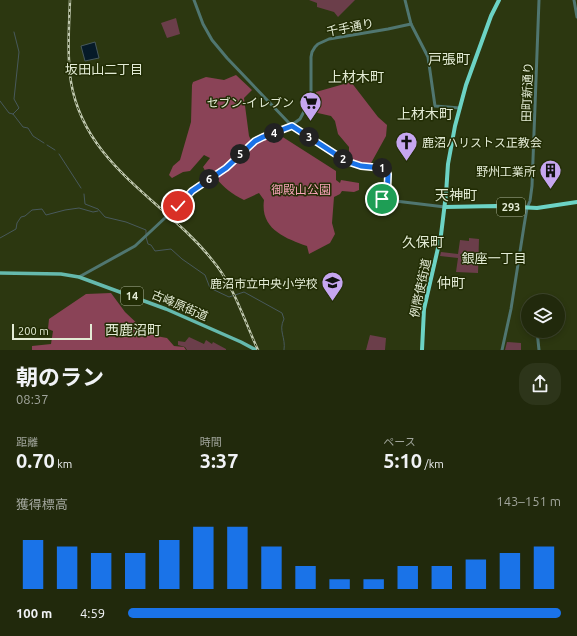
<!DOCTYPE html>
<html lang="ja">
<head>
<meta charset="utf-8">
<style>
	:root { --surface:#21290c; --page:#2d351a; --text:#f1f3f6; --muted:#a2a69d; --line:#3e452d; --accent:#1a73e8 }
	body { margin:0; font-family:Ubuntu,"Noto Sans JP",sans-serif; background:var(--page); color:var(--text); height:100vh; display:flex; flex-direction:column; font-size:15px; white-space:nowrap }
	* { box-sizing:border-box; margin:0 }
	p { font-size:13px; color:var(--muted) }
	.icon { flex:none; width:22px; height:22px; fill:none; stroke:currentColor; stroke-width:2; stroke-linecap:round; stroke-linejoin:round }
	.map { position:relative; height:350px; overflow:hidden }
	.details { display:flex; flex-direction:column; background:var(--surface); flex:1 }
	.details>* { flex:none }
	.controls { position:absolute; left:521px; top:294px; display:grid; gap:8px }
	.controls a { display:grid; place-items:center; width:44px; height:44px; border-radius:50%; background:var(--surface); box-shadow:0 2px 6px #0003,0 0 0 1px var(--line); font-size:20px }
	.scale { position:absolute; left:12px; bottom:10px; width:80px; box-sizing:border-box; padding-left:4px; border:2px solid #e3ebd5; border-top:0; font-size:11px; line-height:14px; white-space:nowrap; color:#e3ebd5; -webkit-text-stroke:3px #222d05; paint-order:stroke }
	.pin { position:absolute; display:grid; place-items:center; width:34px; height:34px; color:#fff; margin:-17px; border:2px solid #fff; border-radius:50%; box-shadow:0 1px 4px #0007 }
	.km { position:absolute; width:20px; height:20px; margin:-10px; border-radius:50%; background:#222; color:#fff; font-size:11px; line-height:20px; text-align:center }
	.round { display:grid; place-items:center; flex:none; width:42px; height:42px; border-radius:16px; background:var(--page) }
	.summary { display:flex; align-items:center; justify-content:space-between; height:68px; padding:0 16px }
	h1 { font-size:22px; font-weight:700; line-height:30px }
	.figures { display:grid; grid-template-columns:repeat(3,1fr); gap:6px; height:68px; padding:4px 16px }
	.figures div { display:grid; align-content:center }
	.figures b { font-size:20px; font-weight:700 }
	.figures small { font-size:11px; font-weight:400 }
	.figures p { font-size:11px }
	.chart { height:112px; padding:8px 16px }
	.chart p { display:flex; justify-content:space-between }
	.chart svg { width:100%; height:72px; margin-top:4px; stroke:var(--accent); stroke-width:6 }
	ul { padding:0 16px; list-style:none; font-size:13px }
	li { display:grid; grid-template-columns:64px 48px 1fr; align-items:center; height:30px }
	li i { height:10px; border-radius:5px; background:var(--accent) }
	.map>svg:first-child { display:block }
	.green { fill:#6b3e4a }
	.forest { fill:#8a4357 }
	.water { fill:#061a28; stroke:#48595c }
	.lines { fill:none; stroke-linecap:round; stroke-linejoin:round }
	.stream { stroke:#48595c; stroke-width:1 }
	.minor { stroke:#507670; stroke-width:3 }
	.major { stroke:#65b9ad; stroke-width:3.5 }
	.highway { stroke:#6cd3c5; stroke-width:4 }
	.rail-casing { stroke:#c1c9b0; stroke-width:2.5 }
	.rail { stroke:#222d05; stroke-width:1; stroke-dasharray:3; stroke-linecap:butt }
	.route-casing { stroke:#fff; stroke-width:8 }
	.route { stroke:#1a73e8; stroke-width:5 }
	.labels { text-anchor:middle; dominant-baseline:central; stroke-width:3; stroke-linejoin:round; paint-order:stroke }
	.shield { fill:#222d05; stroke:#a9b297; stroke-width:1 }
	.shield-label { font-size:11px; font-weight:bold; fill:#e3ebd5 }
	.street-label { font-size:12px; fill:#e3ebd5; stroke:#222d05 }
	.poi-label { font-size:12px; fill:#e3ebd5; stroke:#222d05; text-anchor:end }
	.park-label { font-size:12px; fill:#faa5ba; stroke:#222d05 }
	.neighbourhood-label { font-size:13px; fill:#e3ebd5; stroke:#222d05 }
	.quarter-label { font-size:14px; fill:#e3ebd5; stroke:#222d05 }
</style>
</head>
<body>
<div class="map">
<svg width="577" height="350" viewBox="0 0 577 350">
	<rect width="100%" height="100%" fill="#2c3710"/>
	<g class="green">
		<path d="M309 0H355L338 17 334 12 317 7V3Z"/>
		<path d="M176 18 180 34 167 38 161 23Z"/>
		<path d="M469 238 479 239 478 273 456 272 458 258 440 256 441 252 458 254 460 240 469 241Z"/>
		<path d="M370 335 386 338 385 350H366Z"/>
		<path d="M189 337 204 344 206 340 212 344 213 342 226 349V350H187L185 347 178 345V341L185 342Z"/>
		<path d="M507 342 521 343V350H505Z"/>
	</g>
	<g class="forest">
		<path d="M236 75 252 90 244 98 249 136 251 140 255 142 267 136 278 134 336 171V180L340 183 341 180 359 183V190L354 192 342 191 340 194 334 197 332 223 335 234 330 243 309 254 307 246C285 238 260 229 264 200L259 193 244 200C232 194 224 188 216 178L217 172 207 174 203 167 210 158 204 155 190 171 183 172 172 178 169 175 173 166 180 160 191 122 192 85 193 82 206 77 224 80Z"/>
		<path d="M351 82 378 117 387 125 386 136 370 165H365L349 158V147L338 134 335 121 331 116 309 111 316 92Z"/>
		<path d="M111 293 125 312 144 330 156 336 167 338 174 346 184 347 186 350H32V346L51 344 53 331 48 329 49 319 86 294Z"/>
	</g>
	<path class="water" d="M95 42 99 58 85 61 81 46Z"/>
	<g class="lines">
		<g class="stream">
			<path d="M0 101 9 113 13 114 23 127 28 128 33 136 44 143"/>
			<path d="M13 114 19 108 14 99 19 52 14 32"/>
			<path d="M47 145 55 150"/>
			<path d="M59 154 81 188"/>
			<path d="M84 194 85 204 98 209 105 217 126 222 146 230V234"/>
			<path d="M146 237 148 244 151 245 155 251 171 249 182 259 205 275 210 288 229 297 244 292 282 313 284 319C278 331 286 337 284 350"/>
			<path d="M0 238 16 229 17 223 21 217 25 216 32 210 42 209 46 215 65 210 79 208 93 212 98 211"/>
		</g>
		<g class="minor">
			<path d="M194 0 203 24 212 40 227 58 289 123 346 161 361 166 382 168 386 170 388 175 387 200"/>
			<path d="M405 0 411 24 428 57 435 106 460 108"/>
			<path d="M574 0 577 17"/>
			<path d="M387 200 373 204 370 202 369 199 371 196 374 195 387 200 445 207"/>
			<path d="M170 213 191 191 217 175 255 141 263 137 286 129 300 119 309 102 311 92V57L312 52 315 47 318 44 329 39 388 29 411 24"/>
			<path d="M79 277 135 246 166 217"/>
			<path d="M537 331 539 350"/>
			<path d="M502 350 511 309 524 226 527 208 530 201 532 186 539 0"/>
		</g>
		<path class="major" d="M0 273 61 274 79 277 166 309 241 342 256 350"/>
		<g class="highway">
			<path d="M445 207 496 206 537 208 577 202"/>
			<path d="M422 350 424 309 441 235 446 194 448 164 455 126 466 85 491 16 499 0"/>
		</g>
		<defs>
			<path id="rail" d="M70 0C69 27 67 55 71 82 85 166 165 200 213 261 234 286 244 320 258 350"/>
		</defs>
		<use href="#rail" class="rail-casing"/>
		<use href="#rail" class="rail"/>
	</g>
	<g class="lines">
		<defs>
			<path id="route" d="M178 206 192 191 226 168 255 141 263 137 292 126 346 161 361 166 382 168 386 170 388 174 387 200 382 199"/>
		</defs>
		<use href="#route" class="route-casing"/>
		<use href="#route" class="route"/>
	</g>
	<defs>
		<symbol id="supermarket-pin" viewBox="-11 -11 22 30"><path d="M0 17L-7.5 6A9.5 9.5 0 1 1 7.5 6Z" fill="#c6a6f0" stroke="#222d05"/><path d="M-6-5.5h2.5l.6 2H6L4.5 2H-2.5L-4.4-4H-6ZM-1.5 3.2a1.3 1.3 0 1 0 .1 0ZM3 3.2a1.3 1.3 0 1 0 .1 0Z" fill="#111"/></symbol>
		<symbol id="church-pin" viewBox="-11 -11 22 30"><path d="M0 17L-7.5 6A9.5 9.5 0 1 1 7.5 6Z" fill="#c6a6f0" stroke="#222d05"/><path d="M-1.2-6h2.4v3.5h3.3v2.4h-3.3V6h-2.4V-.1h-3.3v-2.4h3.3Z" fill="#111"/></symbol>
		<symbol id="building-pin" viewBox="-11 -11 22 30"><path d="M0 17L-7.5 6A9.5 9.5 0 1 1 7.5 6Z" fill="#c6a6f0" stroke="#222d05"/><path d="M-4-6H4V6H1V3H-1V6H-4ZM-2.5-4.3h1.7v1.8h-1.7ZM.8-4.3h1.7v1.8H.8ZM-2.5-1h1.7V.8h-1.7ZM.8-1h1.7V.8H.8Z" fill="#111"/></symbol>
		<symbol id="school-pin" viewBox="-11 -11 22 30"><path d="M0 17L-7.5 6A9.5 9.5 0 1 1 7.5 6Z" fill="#c6a6f0" stroke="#222d05"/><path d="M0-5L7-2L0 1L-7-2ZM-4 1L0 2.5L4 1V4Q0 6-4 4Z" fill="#111"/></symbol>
	</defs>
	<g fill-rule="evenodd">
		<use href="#supermarket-pin" x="298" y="90" width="25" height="34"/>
		<use href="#church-pin" x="394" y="130" width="25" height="34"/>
		<use href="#building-pin" x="538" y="158" width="25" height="34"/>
		<use href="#school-pin" x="320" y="270" width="25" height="34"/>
	</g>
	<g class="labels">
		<g class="shield">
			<rect x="497" y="198" width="28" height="18" rx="3"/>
			<rect x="121" y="287" width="22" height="18" rx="3"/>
		</g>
		<g class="shield-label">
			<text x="511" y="207">293</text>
			<text x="132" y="296">14</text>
		</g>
		<g class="street-label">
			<text transform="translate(350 27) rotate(-11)">千手通り</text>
			<text transform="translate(527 92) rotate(-88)">田町新通り</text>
			<text transform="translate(420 288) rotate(-78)">例幣使街道</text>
			<text transform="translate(180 305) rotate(23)">古峰原街道</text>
		</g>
		<g class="poi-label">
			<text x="294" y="102">セブン-イレブン</text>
			<text x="422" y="142" text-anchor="start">鹿沼ハリストス正教会</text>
			<text x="536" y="171">野州工業所</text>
			<text x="318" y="283">鹿沼市立中央小学校</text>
		</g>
		<g class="park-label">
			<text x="301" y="189">御殿山公園</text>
		</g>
		<g class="neighbourhood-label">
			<text x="104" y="69">坂田山二丁目</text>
			<text x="494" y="258">銀座一丁目</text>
		</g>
		<g class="quarter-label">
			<text x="449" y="59">戸張町</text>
			<text x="356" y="77">上材木町</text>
			<text x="425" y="114">上材木町</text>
			<text x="456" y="195">天神町</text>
			<text x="423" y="242">久保町</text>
			<text x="451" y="283">仲町</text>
			<text x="133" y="330">西鹿沼町</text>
		</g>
	</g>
</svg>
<div class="controls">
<a><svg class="icon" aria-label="layers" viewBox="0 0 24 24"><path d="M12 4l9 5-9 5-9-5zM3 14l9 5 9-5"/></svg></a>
</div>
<div class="scale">200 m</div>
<div class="pin" style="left:382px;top:199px;background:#1e9e55"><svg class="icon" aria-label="arrive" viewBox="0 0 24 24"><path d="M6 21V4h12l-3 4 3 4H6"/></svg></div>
<div class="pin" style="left:178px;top:206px;background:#d93025"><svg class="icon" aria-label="check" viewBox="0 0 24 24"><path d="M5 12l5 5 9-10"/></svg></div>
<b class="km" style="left:382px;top:168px">1</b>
<b class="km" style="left:343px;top:159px">2</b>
<b class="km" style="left:309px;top:137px">3</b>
<b class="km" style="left:274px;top:133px">4</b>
<b class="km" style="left:240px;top:154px">5</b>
<b class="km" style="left:209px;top:179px">6</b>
</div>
<section class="details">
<div class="summary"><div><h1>朝のラン</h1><p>08:37</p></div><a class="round"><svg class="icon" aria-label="share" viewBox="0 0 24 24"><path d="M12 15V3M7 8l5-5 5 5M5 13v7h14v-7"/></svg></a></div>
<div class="figures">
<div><p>距離</p><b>0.70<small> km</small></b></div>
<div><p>時間</p><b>3:37</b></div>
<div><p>ペース</p><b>5:10<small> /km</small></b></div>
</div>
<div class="chart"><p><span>獲得標高</span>143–151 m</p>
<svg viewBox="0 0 160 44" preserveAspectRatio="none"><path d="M5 44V14M15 44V18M25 44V22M35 44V22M45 44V14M55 44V6M65 44V6M75 44V18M85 44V30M95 44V38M105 44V38M115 44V30M125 44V30M135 44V26M145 44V22M155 44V18"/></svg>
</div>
<ul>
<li><b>100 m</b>4:59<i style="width:100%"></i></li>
</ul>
</section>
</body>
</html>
